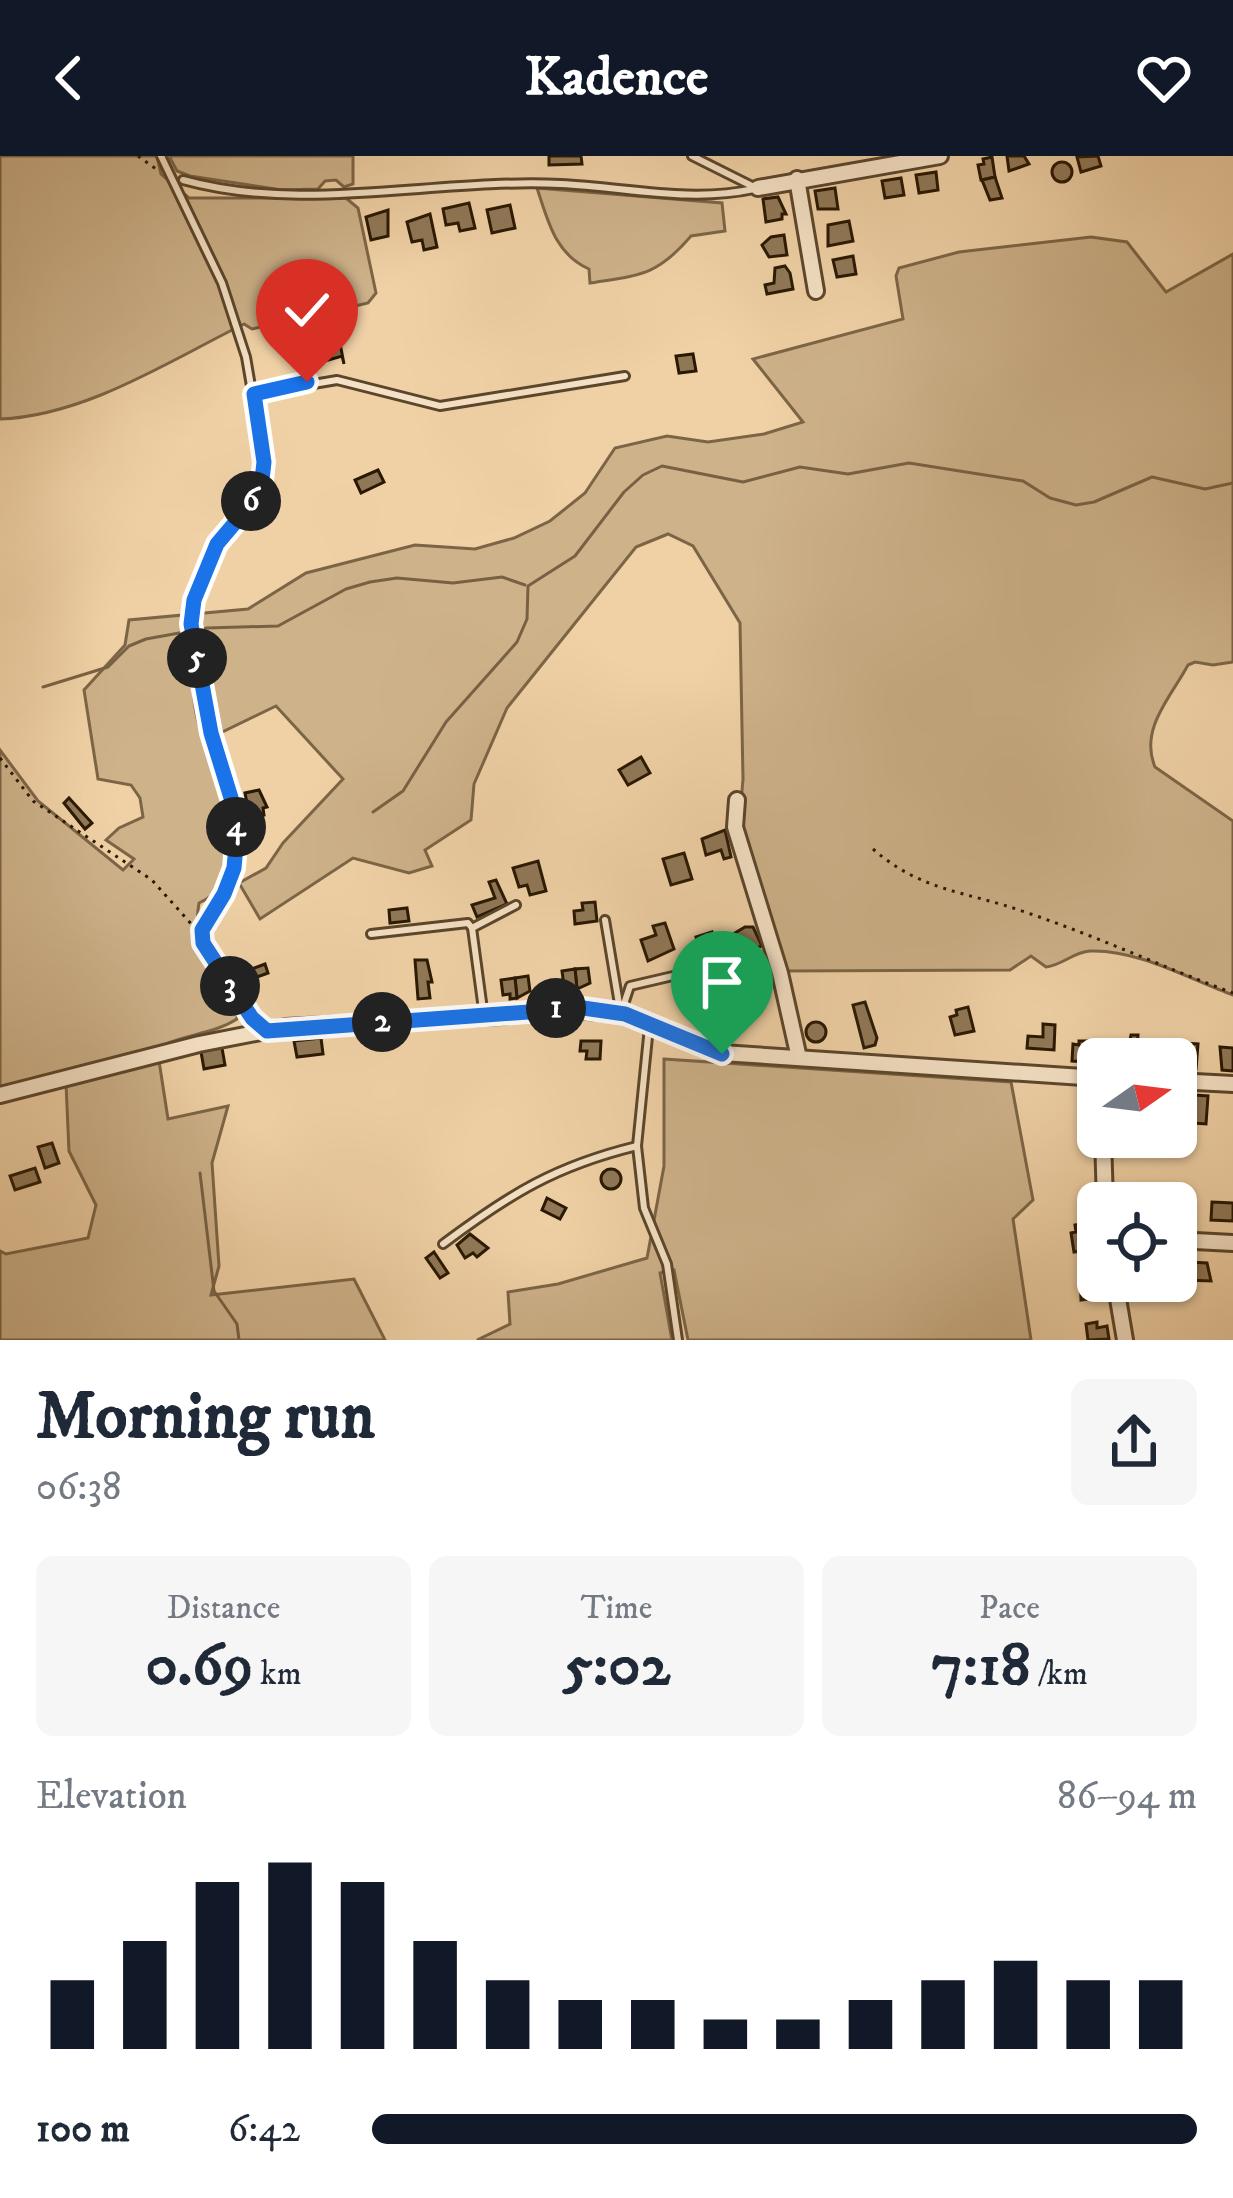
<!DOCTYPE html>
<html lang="en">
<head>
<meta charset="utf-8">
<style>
	:root { --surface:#fff; --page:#f6f6f7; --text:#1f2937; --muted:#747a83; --accent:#111827 }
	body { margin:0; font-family:"IM FELL DW Pica",serif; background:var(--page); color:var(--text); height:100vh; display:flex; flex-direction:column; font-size:45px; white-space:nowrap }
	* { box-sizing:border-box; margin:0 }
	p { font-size:39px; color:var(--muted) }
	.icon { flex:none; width:66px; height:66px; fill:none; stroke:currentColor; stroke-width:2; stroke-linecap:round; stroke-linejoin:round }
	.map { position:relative; height:1184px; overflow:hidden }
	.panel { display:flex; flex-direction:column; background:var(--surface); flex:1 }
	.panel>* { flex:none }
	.needle { width:78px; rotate:76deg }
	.tools { position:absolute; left:1077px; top:882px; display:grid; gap:24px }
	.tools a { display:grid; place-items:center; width:120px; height:120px; border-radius:18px; background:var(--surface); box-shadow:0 3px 9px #0004; font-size:60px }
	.pin { position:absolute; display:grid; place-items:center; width:102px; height:102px; color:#fff; margin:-123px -51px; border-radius:50% 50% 50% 0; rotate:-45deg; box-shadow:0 0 12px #0007 }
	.pin .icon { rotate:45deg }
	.km { position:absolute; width:60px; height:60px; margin:-30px; border-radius:50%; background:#222; color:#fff; font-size:33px; line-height:60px; text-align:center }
	.round { display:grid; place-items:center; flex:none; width:126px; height:126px; border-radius:18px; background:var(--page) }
	.head { display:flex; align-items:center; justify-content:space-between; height:204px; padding:0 36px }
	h1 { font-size:66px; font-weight:700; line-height:90px }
	.metrics { display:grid; grid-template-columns:repeat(3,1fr); gap:18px; height:204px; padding:12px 36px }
	.metrics div { display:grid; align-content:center; border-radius:18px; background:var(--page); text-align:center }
	.metrics b { font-size:60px; font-weight:700 }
	.metrics small { font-size:33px; font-weight:400 }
	.metrics p { font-size:33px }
	.chart { height:336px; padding:24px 36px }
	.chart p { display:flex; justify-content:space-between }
	.chart svg { width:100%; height:216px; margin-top:12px; stroke:var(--accent); stroke-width:6 }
	ul { padding:0 36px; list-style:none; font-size:39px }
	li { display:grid; grid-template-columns:192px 144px 1fr; align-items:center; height:90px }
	li i { height:30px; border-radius:15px; background:var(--accent) }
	header { display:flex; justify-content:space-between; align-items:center; height:156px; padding:0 36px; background:var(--accent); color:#fff; font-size:54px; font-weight:700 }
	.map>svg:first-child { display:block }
	.green { fill:#ceb28a; stroke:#7c6546; stroke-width:3 }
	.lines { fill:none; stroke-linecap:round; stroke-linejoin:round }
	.stream { stroke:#786143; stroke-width:3 }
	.building { fill:#907857; stroke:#291802; stroke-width:3 }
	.lane-casing { stroke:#5b462b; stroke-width:12 }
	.street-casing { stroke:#5b462b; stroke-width:20 }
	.path { stroke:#291802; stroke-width:3; stroke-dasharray:3 6; stroke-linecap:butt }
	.lane { stroke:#f5e1c5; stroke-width:6 }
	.street { stroke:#f5e1c5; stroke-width:14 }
	.route-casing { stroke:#fff; stroke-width:24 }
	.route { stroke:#1a73e8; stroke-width:15 }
</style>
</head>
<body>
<header><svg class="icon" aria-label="back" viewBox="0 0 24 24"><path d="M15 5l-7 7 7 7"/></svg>Kadence<svg class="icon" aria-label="heart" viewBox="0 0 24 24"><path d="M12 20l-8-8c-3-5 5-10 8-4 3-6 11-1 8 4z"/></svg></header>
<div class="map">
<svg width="1233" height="1184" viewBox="0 0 1233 1184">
	<rect width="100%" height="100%" fill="#f0d1a6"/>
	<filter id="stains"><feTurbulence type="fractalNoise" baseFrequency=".00167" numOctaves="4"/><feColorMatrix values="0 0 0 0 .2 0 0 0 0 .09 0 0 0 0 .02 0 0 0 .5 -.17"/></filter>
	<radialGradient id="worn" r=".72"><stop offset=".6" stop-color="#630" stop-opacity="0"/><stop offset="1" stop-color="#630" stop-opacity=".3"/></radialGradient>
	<g class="green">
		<path d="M0 0H157L161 18 189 42H346L358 52 376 137 368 147 355 150 252 173 244 168C169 205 85 260 0 263Z"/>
		<path d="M169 0H353V28L344 31 336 24 325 25 318 33 282 34 190 20 177 15Z"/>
		<path d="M537 32 722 47 725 75 691 80C657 120 640 119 590 127L589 113C555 98 548 65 537 32Z"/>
		<path d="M1091 81 1127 86 1166 136 1233 98V506L1213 509 1195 506 1188 509C1171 541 1139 573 1155 611L1233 665V839C1189 823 1137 793 1090 795 1073 796 1063 809 1046 811L1031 800 1010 814 783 815 780 791 739 671 743 623 740 467 693 390 668 378 636 391 507 552 474 628 471 664 425 694 432 710 409 717 353 702 260 763 239 727 266 712 283 687 343 623 276 550 216 579 200 493 190 497C193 518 192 542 197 562 209 614 269 716 199 747 191 791 215 818 238 853L237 863C212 879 183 878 157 892L168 963 228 950 212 1007 219 1110 211 1139 354 1123 385 1184H0V1095L6 1098 88 1082 96 1049 69 995 66 928 0 947V594L38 645 123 714 134 703 106 684 119 672 143 661 140 642 131 629 98 623 84 534 125 489 129 464 248 453 306 417 415 389 475 393 514 382 550 365 585 337 615 292 667 280 708 286 764 278 803 266 753 203 903 163 896 120 899 112 959 96Z"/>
		<path d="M664 903 1011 926 1033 1044 1013 1063 1031 1184H688L674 1114 660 1117 672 1184H477L510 1168 508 1136 558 1128 647 1102 664 1010Z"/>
	</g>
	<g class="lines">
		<g class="stream">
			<path d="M43 531 108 511 129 490 146 483 207 472 278 470 346 433 370 426 397 422 453 427 502 421 525 429"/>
			<path d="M373 656 403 635 446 566 517 486 527 463 528 430 575 400 624 336 643 319 662 310 743 326 800 311 848 318 909 307 1023 325 1050 342 1076 349 1094 346 1152 321 1205 333 1233 327"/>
			<path d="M200 1017 214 1135 237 1168 239 1184"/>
		</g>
	</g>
	<g class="building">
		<path d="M549 0H581L582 8 549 9Z"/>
		<path d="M1007 0H1024L1029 8 1009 15Z"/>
		<path d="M1098 0 1101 10 1081 16 1077 1Z"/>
		<path d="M992 1 995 21 981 24 978 9 984 8 983 3Z"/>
		<circle cx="1062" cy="16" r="10"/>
		<path d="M936 16 938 34 919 37 916 19Z"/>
		<path d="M995 21 1002 42 990 44 982 24Z"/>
		<path d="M901 22 904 39 885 42 882 25Z"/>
		<path d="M835 32 838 53H818L815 35Z"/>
		<path d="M778 41 786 58H782V63L766 66 763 43Z"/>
		<path d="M469 47 475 72 460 75 458 67 446 69 443 53Z"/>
		<path d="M510 49 515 72 492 77 487 54Z"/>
		<path d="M388 54V80L371 84 366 61Z"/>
		<path d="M430 58 437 91 424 94 422 84 412 86 407 66Z"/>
		<path d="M849 65 853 85 828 90V69Z"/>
		<path d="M784 79 787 99 769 101 762 89 771 81Z"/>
		<path d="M853 100 856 118 837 121 833 104Z"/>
		<path d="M785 110 790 117 793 133 767 138 765 129 774 127 775 112Z"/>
		<path d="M338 177 344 208 342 200 311 209 308 195 326 191 325 184Z"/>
		<path d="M693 198 696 215 679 217 676 200Z"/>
		<path d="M378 314 384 326 361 337 355 324Z"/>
		<path d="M641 601 650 617 628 629 619 614Z"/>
		<path d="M259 634 267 651 263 652 264 659 250 662 245 637Z"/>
		<path d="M69 642 92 667 85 673 64 647Z"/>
		<path d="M725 674 731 701 724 703 721 694 706 699 702 683Z"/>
		<path d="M684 697 692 723 671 729 663 703Z"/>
		<path d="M538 705 546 735 530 739 527 729 519 731 513 712Z"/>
		<path d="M496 724 507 748 477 761 472 749 495 742 489 726Z"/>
		<path d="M595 746 597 765 575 768 574 755 583 754 582 747Z"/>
		<path d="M407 752 409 765 390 767 389 754Z"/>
		<path d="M665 767 674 793 648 805 641 784 656 779 653 770Z"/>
		<path d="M745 771H753L762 790 741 796 735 777Z"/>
		<path d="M712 776 719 800 695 807 691 791 693 795 699 793 696 781Z"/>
		<path d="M415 804H427L432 826H428L430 842 418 843Z"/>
		<path d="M265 808 268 817 238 828 235 819Z"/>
		<path d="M588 812 590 827 577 833 575 813Z"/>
		<path d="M575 813 577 833 571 834 570 829 564 830 562 815Z"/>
		<path d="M528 820 530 835 517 842 515 822Z"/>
		<path d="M515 822 517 842 510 843V838L503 839 501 824Z"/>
		<path d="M865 846 877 882 875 889 864 892 853 849Z"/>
		<path d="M968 851 974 875 955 879 950 861 957 859 956 854Z"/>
		<circle cx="816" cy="876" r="10"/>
		<path d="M1043 868 1055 869 1054 894 1027 892 1028 880 1043 881Z"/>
		<path d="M1131 879H1138L1136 903H1120V894H1128Z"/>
		<path d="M321 882 323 898 297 901 294 885Z"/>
		<path d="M581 885H601L600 903H586L587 895H580Z"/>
		<path d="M1079 885H1089L1088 906 1072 905 1073 888 1079 889Z"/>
		<path d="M1182 887 1198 888 1196 913 1185 912 1186 904 1181 903Z"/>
		<path d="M218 890 222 892 225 909 204 913 201 896Z"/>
		<path d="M1220 891 1233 892V915L1222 914Z"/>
		<path d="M1194 939 1208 940 1206 968 1179 966 1180 949 1193 950Z"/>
		<path d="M52 987 59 1007 45 1012 38 991Z"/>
		<path d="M35 1012 40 1026 15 1034 10 1020Z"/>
		<circle cx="611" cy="1023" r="10"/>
		<path d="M1159 1038 1183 1039 1182 1064 1176 1063V1047H1158Z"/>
		<path d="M547 1042 566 1052 560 1063 542 1054Z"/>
		<path d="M1212 1046 1233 1047V1065L1211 1064Z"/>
		<path d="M1087 1067 1089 1094 1074 1096 1071 1077 1076 1076 1075 1069Z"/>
		<path d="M470 1078 488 1092 477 1101 473 1097 465 1102 457 1089Z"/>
		<path d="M434 1096 448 1117 440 1122 426 1102Z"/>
		<path d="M1187 1106 1207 1107 1211 1125 1185 1124Z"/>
		<path d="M1094 1114 1096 1142 1081 1144 1080 1116Z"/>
		<path d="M1097 1166V1172L1107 1170 1109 1183 1088 1184 1086 1168Z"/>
	</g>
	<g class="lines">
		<defs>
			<g id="lane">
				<path d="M161 0 222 127 246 201 264 306 262 324 253 342 217 388 194 444 193 491 237 677 234 713 224 738 202 774 203 787 252 862 264 872"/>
				<path d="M692 0 754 31"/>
				<path d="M183 24C306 58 436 22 561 28 627 31 689 47 754 33"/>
				<path d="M254 238 337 224 440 250 625 220"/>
				<path d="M605 764 620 854"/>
				<path d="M472 772 516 749"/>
				<path d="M371 778 468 767 472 772 484 861"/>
				<path d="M622 854 630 830 690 816"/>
				<path d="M649 871 637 990 644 1052 667 1108 678 1184"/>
				<path d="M443 1088C510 1038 555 1010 637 990"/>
			</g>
			<g id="street">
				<path d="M797 23 816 135"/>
				<path d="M758 32 940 0"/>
				<path d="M737 644 735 671 780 817 799 902"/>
				<path d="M1176 925 1233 928"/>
				<path d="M0 939 199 888 286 871 502 860 549 852 625 858 722 897 1098 922"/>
				<path d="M1103 981 1105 1047"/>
				<path d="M1176 1084 1233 1087"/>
				<path d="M1115 1125 1125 1184"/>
			</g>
		</defs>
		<use href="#lane" class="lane-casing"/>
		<use href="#street" class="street-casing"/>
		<g class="path">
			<path d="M138 0 156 13"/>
			<path d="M0 602 33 645 152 724 193 770"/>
			<path d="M873 693C922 736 966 735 1025 756 1096 780 1163 811 1233 837"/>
		</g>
		<use href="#lane" class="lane"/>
		<use href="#street" class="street"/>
	</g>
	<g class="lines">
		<defs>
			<path id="route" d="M307 226 254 238 264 306 262 324 239 362 217 388 194 444 191 468 211 577 232 645 237 677 234 712 224 738 202 774 203 787 252 862 267 875 583 852 625 858 722 898"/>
		</defs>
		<use href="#route" class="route-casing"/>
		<use href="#route" class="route"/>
	</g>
	<rect width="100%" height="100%" filter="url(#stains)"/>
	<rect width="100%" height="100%" fill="url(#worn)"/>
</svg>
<div class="tools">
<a><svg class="needle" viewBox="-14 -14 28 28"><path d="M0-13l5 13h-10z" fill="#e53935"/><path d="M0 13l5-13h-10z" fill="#747a83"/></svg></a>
<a><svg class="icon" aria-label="locate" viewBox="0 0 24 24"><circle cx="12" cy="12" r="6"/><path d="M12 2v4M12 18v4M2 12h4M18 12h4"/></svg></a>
</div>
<div class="pin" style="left:722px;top:898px;background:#1e9e55"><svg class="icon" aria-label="arrive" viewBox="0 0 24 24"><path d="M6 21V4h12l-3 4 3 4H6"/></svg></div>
<div class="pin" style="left:307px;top:226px;background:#d93025"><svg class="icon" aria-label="check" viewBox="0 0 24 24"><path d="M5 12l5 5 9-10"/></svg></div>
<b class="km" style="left:556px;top:852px">1</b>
<b class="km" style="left:382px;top:866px">2</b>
<b class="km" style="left:230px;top:830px">3</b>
<b class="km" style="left:236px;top:671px">4</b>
<b class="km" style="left:197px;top:502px">5</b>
<b class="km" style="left:251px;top:345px">6</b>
</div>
<section class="panel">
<div class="head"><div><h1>Morning run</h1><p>06:38</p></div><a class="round"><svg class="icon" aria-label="share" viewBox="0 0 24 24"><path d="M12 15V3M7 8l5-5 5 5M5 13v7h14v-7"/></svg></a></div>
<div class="metrics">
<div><p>Distance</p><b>0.69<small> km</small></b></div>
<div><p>Time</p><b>5:02</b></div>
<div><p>Pace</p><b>7:18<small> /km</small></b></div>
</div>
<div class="chart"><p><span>Elevation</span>86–94 m</p>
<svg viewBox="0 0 160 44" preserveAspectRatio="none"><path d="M5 44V30M15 44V22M25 44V10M35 44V6M45 44V10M55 44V22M65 44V30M75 44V34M85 44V34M95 44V38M105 44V38M115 44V34M125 44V30M135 44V26M145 44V30M155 44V30"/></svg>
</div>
<ul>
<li><b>100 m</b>6:42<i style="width:100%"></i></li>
</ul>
</section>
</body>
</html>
